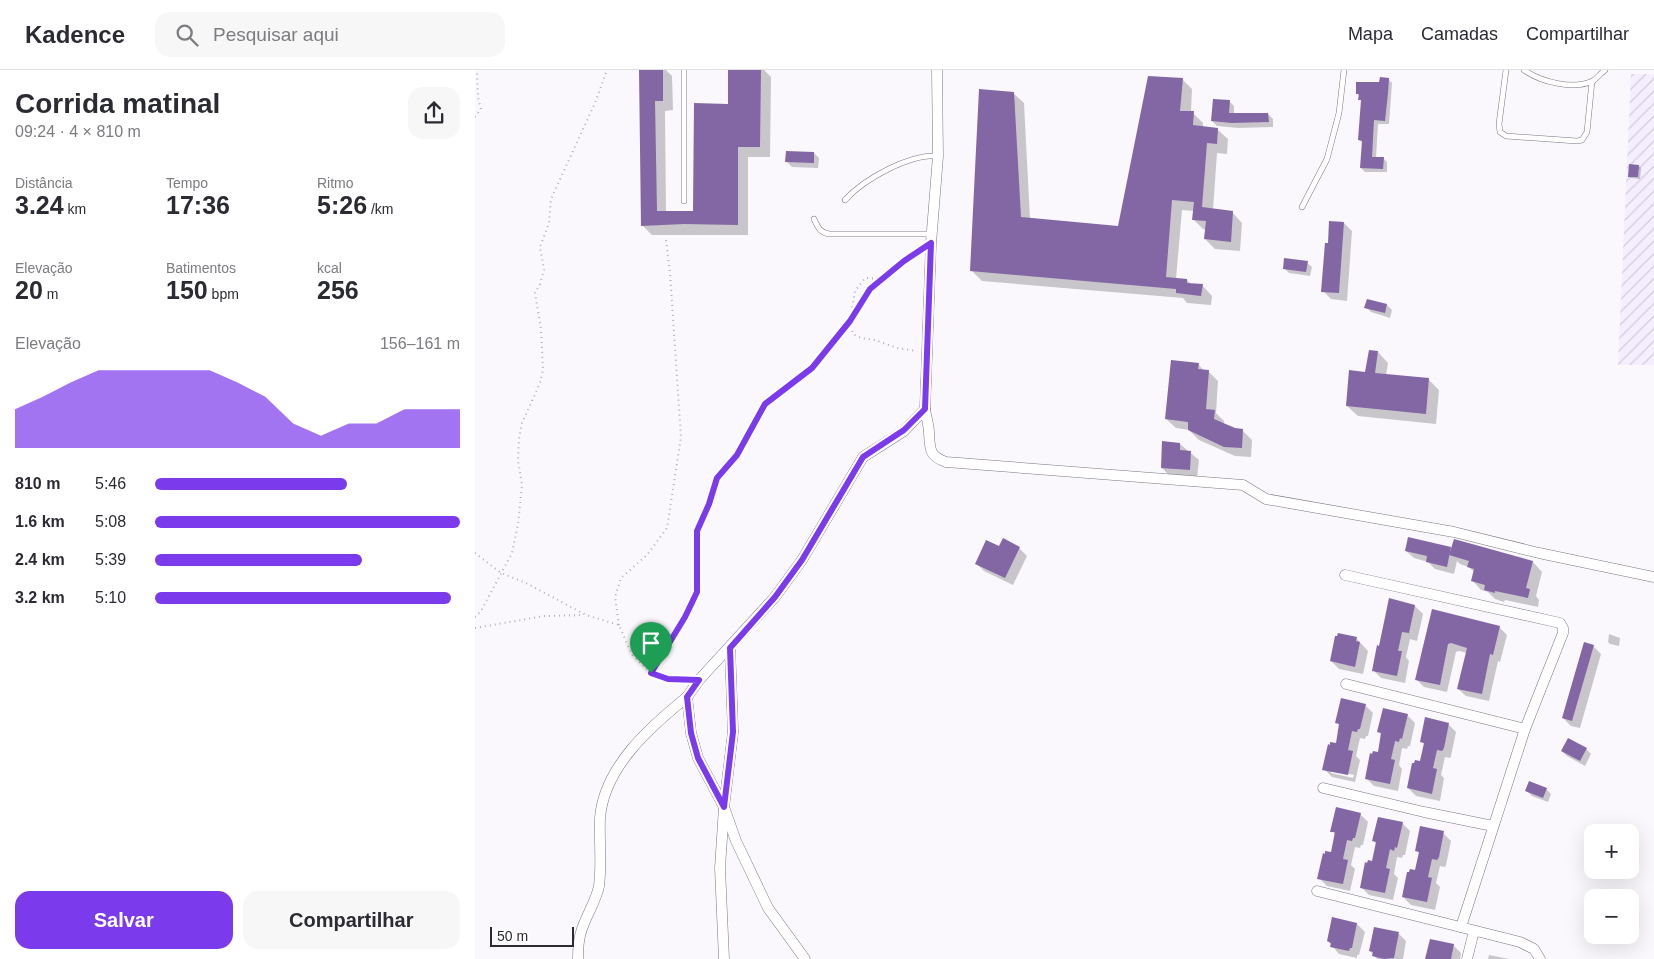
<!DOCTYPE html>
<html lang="pt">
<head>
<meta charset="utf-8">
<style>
	:root { --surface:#fff; --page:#f7f7f7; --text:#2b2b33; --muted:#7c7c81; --line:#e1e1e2; --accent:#7c3aed }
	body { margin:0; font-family:Arial,sans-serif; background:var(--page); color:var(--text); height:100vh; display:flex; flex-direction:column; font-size:19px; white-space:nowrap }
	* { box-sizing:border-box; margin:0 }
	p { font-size:16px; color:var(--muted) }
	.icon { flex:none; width:28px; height:28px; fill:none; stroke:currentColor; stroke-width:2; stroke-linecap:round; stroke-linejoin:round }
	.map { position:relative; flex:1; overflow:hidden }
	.sheet { display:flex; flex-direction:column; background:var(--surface); width:475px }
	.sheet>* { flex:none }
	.buttons { position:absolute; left:1109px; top:754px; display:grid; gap:10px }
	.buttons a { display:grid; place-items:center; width:55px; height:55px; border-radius:10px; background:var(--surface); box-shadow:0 5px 20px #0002; font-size:25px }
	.scale { position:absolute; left:15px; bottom:12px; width:84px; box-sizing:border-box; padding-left:5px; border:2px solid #2d2b30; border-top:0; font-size:14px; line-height:18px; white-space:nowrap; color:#2d2b30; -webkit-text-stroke:4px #fff; paint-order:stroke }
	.pin { position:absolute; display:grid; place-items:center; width:42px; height:42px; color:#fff; margin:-51px -21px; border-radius:50% 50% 50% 0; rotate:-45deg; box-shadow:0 0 5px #0007 }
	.pin .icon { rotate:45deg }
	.round { display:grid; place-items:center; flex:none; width:52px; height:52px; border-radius:15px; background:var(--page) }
	.summary { display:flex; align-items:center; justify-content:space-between; height:85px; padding:0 15px }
	h1 { font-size:28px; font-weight:700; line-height:38px }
	.figures { display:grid; grid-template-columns:repeat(3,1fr); gap:8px; height:85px; padding:5px 15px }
	.figures div { display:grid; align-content:center }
	.figures b { font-size:25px; font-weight:700 }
	.figures small { font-size:14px; font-weight:400 }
	.figures p { font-size:14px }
	.chart { height:140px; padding:10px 15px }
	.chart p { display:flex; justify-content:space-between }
	.chart svg { width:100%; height:90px; margin-top:5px; fill:var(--accent); opacity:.7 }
	.action { display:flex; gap:10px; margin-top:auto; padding:10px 15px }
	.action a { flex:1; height:58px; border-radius:15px; background:var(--accent); color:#fff; font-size:20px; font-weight:700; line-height:58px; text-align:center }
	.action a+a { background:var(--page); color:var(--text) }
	ul { padding:0 15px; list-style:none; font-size:16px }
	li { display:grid; grid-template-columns:80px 60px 1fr; align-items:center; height:38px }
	li i { height:12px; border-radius:6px; background:var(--accent) }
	header { display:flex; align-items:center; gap:30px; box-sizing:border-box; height:70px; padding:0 25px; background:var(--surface); border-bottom:1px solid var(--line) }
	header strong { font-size:24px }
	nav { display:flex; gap:28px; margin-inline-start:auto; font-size:18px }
	.search { width:350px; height:45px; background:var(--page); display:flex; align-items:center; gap:12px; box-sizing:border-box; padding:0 18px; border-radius:15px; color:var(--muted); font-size:19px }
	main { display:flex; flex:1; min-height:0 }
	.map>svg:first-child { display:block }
	.industrial { fill:url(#industrial-furrows) }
	.shadow { fill:#0003; fill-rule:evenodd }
	.building { fill:#8267a4 }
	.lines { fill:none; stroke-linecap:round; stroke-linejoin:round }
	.service-casing { stroke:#7b7683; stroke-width:6 }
	.minor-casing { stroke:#7b7683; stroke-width:11 }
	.path { stroke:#b1afb4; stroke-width:2; stroke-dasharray:1 4; stroke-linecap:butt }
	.service { stroke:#fff; stroke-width:5 }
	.minor { stroke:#fff; stroke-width:10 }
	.route-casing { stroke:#fff; stroke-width:10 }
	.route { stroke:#7c3aed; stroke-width:6 }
</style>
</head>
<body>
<header>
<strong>Kadence</strong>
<div class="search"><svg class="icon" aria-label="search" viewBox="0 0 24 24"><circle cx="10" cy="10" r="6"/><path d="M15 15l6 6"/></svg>Pesquisar aqui</div>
<nav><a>Mapa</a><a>Camadas</a><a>Compartilhar</a></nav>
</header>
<main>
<section class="sheet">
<div class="summary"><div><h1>Corrida matinal</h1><p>09:24 · 4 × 810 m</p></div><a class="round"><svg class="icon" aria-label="share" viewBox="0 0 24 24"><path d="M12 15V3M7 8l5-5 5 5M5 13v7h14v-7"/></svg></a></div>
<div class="figures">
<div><p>Distância</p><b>3.24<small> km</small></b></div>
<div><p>Tempo</p><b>17:36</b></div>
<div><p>Ritmo</p><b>5:26<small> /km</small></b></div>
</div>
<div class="figures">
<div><p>Elevação</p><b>20<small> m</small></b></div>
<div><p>Batimentos</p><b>150<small> bpm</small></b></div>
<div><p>kcal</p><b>256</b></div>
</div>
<div class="chart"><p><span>Elevação</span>156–161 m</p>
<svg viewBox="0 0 160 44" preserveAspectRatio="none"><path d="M0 44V25L10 19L20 12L30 6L40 6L50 6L60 6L70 6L80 12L90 19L100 32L110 38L120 32L130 32L140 25L150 25L160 25V44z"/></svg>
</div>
<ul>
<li><b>810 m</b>5:46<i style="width:63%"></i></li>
<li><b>1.6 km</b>5:08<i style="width:100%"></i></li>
<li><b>2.4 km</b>5:39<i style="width:68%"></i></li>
<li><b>3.2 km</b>5:10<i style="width:97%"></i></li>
</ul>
<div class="action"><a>Salvar</a><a>Compartilhar</a></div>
</section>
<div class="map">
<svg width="1179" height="889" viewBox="0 0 1179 889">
	<defs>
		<pattern id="industrial-furrows" width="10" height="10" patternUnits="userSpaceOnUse" patternTransform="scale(1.25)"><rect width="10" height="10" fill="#f4eeff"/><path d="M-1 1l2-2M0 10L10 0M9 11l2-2" fill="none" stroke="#d2ccdb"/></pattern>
	</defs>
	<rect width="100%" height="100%" fill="#faf8fd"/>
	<path class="industrial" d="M1156 4H1179V295H1143Z"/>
	<g class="shadow">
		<path d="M165 0H191L197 6 198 40 190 41 191 142H220L254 35V0H289L296 7 295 87H273V165H177L167 155Z"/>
		<path d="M707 9 717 19 716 42 718 43 728 53V58L742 59 753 69 752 84 742 83 738 140 757 142 767 153 765 181 740 179 730 169 731 160 728 159 718 149 719 141 707 140 701 209 712 210 716 214 727 215 737 226 736 235 712 233 708 228 507 211 497 201 538 23 549 33 555 149 644 157Z"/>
		<path d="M913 9 917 13 914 54H903L901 88H908L912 92V102H890L886 98 888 74 885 70 887 32 882 23Z"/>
		<path d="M754 31 759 36V44H793L798 49V57L763 58 742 56 737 51Z"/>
		<path d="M339 83 344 88 343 98 317 97 312 92Z"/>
		<path d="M1164 96 1166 98 1165 109 1156 108 1154 106Z"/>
		<path d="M869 153 877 161 872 231 856 229 848 221 854 175Z"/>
		<path d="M832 193 837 197 835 206 814 203 809 198Z"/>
		<path d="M912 235 917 240 915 248 896 242 891 237Z"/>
		<path d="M903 282 913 293 911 305 954 310 964 320 961 354 883 346 872 336Z"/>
		<path d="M723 294 729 301H733L743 311 741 343 749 351V355L759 360H767L777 370 776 387 760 386 724 370 714 360 701 358 691 349Z"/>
		<path d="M705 374 724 390 722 408 695 406 687 398Z"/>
		<path d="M524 478H544L552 486 538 515 509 501 501 493Z"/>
		<path d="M975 478 1058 492 1067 502 1061 526 1064 530 1063 537 1030 530 1029 532 1020 529 1013 522 1006 520 997 510 999 502 994 497 985 494 982 491 979 504 960 499 953 492 939 488 931 481Z"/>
		<path d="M915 529 940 536 948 544 942 571 935 569 931 587 934 591 930 613 906 608 898 600 905 577Z"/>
		<path d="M958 540 1024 557 1032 565 1025 592 1023 591 1014 631 991 626 983 619 992 583 984 581 981 582 972 622 949 617 941 609Z"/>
		<path d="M1134 564 1145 568 1144 576 1135 574 1133 572Z"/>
		<path d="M881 568 893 581 888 604 864 599 856 591Z"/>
		<path d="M1118 576 1126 584 1105 658 1096 656 1088 648Z"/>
		<path d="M890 635 898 643 893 666H891L890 669 885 668 881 686 885 690 880 712 857 707 849 699 862 675 865 656 862 652ZM856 700 879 705 878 708 856 703Z"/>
		<path d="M932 645 940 653 935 676H933L932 679 927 678 924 695 927 699 923 721 899 716 891 708 903 683 907 666 904 662Z"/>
		<path d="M973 654 981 662 976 686 975 688 970 687 966 705 969 708 965 731 941 726 933 718 946 693 950 675 946 671Z"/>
		<path d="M1111 679 1116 684 1110 696 1092 686 1087 681Z"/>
		<path d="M1071 719 1076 724 1073 732 1057 726 1052 721Z"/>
		<path d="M885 744 893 752 888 775H886L885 778 880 777 876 795 880 799 875 821 852 816 844 808 857 783 860 765 857 761Z"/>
		<path d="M927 753 935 761 930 785H928L927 788 922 787 919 804 923 808 918 830 894 825 886 817 898 792 902 775 899 771Z"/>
		<path d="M968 763 976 771 971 795 970 797 965 796 961 813 965 817 960 840 936 835 928 827 941 802 945 784 941 780Z"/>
		<path d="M882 854 890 862 884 885H882V888L864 884 853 871Z"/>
		<path d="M924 864 931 871 928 889H902L895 881Z"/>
		<path d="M978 875 986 883 985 889H952Z"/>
		<path d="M1014 885 1034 889H1013Z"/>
	</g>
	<g class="building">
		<path d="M164 0H188V31H180L182 141H218L219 33 253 34V0H286L285 77H263V155L209 154 166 156Z"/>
		<path d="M673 6 708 8 705 41H719L718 55 743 58 742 74 732 73 727 137 758 141 756 172 729 169 731 151 717 150 719 132 697 130 691 207 712 209V213L728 214 726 226 701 223V219L495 201 504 19 539 22 546 147 643 156Z"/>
		<path d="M905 7 914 8 913 23 910 51 899 50 897 87H909L908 99 885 98 887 71 883 70 886 30H883L884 24H881V12H904Z"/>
		<path d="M738 29 755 30 754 43H793L794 52 757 53 736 51Z"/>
		<path d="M311 81 339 82V93L310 92Z"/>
		<path d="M1154 94 1164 95 1163 107H1153Z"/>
		<path d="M854 151 869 152 864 223 846 222 850 173H853Z"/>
		<path d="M809 188 833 191 831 202 808 199Z"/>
		<path d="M892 229 912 234 910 243 889 238Z"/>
		<path d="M894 280 903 281 900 303 954 308 951 344 871 336 874 300 890 302Z"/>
		<path d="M696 290 724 293 723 299 734 300 731 339 740 340 739 349 760 358 768 359 767 378 749 377 713 360V352L690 349Z"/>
		<path d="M687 371 705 373V380L716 381 715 400 686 398Z"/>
		<path d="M933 467 976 477 972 497 951 492 952 486 930 481Z"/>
		<path d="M528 468 545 477 530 508 500 494 511 470 524 476Z"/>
		<path d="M979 469 1058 491 1051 518 1055 519 1053 528 1020 521V523L1009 520 1010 515 996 511 999 499 992 497 994 491 974 485Z"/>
		<path d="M914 528 940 535 934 563 927 562 923 581H927L922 606 897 601 902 575 904 576Z"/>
		<path d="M957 539 1025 556 1018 585 1015 584 1007 624 982 619 992 578 976 573 973 574 965 615 940 610Z"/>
		<path d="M863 563 882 567 881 571 885 572 880 597 855 591 860 566H862Z"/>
		<path d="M1109 572 1119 575 1097 651 1087 648Z"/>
		<path d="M866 628 891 634 885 659H883L882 662 877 661 873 680 878 681 873 705 847 700 853 674 855 675V672L861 673 864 654 860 653Z"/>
		<path d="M908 638 933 644 927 669 925 668 924 672 920 671 916 689 920 690 915 714 890 709 895 683 897 684 898 681 903 682 906 663 902 662Z"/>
		<path d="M950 647 974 653 969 678 967 681 962 680 958 698 962 699 957 724 932 718 937 693H939L940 690 945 691 949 673 945 672Z"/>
		<path d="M1093 668 1112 678 1105 691 1086 681Z"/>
		<path d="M1054 711 1072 718 1068 728 1050 721Z"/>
		<path d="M861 737 886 743 880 768H878L877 771 872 770 868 789 873 790 868 814 842 809 848 783 850 784V781L856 782 860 762H855Z"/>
		<path d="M903 747 928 752 922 778 920 777 919 781 915 779 911 798 915 799 910 823 885 818 890 792 892 793 893 790 897 791 901 772 897 771Z"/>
		<path d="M945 756 969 761 964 787 962 790 957 789 953 807 957 808 952 832 927 827 932 802H934L935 799 940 800 944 782 940 781Z"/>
		<path d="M857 847 882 853 877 878H875L874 881 855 877 856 873 852 871Z"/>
		<path d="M899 857 924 862 919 888 909 889 897 886 898 882 894 881Z"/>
		<path d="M955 869 979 874 976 889H950Z"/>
	</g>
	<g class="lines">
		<defs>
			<g id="service">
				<path d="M209 0V131"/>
				<path d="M1031 0 1024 54 1025 62 1031 66 1102 71 1107 70 1112 62 1117 11"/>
				<path d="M1049 0C1066 12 1098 20 1118 11 1122 8 1126 3 1130 0"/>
				<path d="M370 130C389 109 434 84 463 86"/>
				<path d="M827 137 852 89 864 43 869 0"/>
				<path d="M339 149C343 157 344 162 354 164H457"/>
			</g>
			<g id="minor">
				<path d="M462 0 463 86 456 173 450 339C451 347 454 355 454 363 455 379 454 386 471 392L768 415 791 429 979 462 1064 483 1179 507"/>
				<path d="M870 505 1085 553 1088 558V563L1050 659 986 857"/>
				<path d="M871 614 1050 659"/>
				<path d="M848 718 949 742 1018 756"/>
				<path d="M842 821 1045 872 1059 879 1065 889"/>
				<path d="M103 889C103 880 103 871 106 862 110 847 121 832 124 816 127 794 124 770 125 748 129 697 175 657 212 627"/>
				<path d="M249 889 245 798 249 737 258 662 255 578"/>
				<path d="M330 889 293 838 261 771 249 737 223 688 216 663 212 627 224 610 300 527 327 490 388 387 429 361 450 339"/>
				<path d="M992 889 999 861"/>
			</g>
		</defs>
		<use href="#service" class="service-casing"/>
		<use href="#minor" class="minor-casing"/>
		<g class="path">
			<path d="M0 47 6 39 3 28 2 0"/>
			<path d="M408 209 390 208 380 221 375 251 378 264 386 268 400 270 422 278 442 281"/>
			<path d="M0 483 26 503 51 513 111 545 144 555 157 585 176 603 193 609H212"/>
			<path d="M0 547 6 541 37 483 43 454 47 415 43 390 44 369 47 353 65 313 68 300 66 259 60 223 65 214 69 200 65 177 74 153 76 129 120 33 132 0"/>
			<path d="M144 555 140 527 146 508 172 485 192 458 206 367 195 203 191 170"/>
			<path d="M0 558 69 546 109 545"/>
			<path d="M176 603 210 547 222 522V461L234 434 242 408 262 385 271 365 290 334 337 298 375 251 395 219 429 191 446 180"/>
		</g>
		<use href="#service" class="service"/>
		<use href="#minor" class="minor"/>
	</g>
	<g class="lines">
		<defs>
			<path id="route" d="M456 173 450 339 429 360 388 387 327 490 300 527 255 578 258 662 249 737 223 688 216 663 212 627 224 610 193 609 176 603 210 547 222 522V461L234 434 242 408 262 385 290 334 337 298 375 251 395 219 429 191Z"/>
		</defs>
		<use href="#route" class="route-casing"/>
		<use href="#route" class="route"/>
	</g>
</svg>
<div class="buttons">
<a>+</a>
<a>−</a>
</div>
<div class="scale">50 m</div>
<div class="pin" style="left:176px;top:603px;background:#1e9e55"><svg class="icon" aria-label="arrive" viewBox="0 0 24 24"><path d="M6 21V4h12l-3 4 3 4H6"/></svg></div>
</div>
</main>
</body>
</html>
